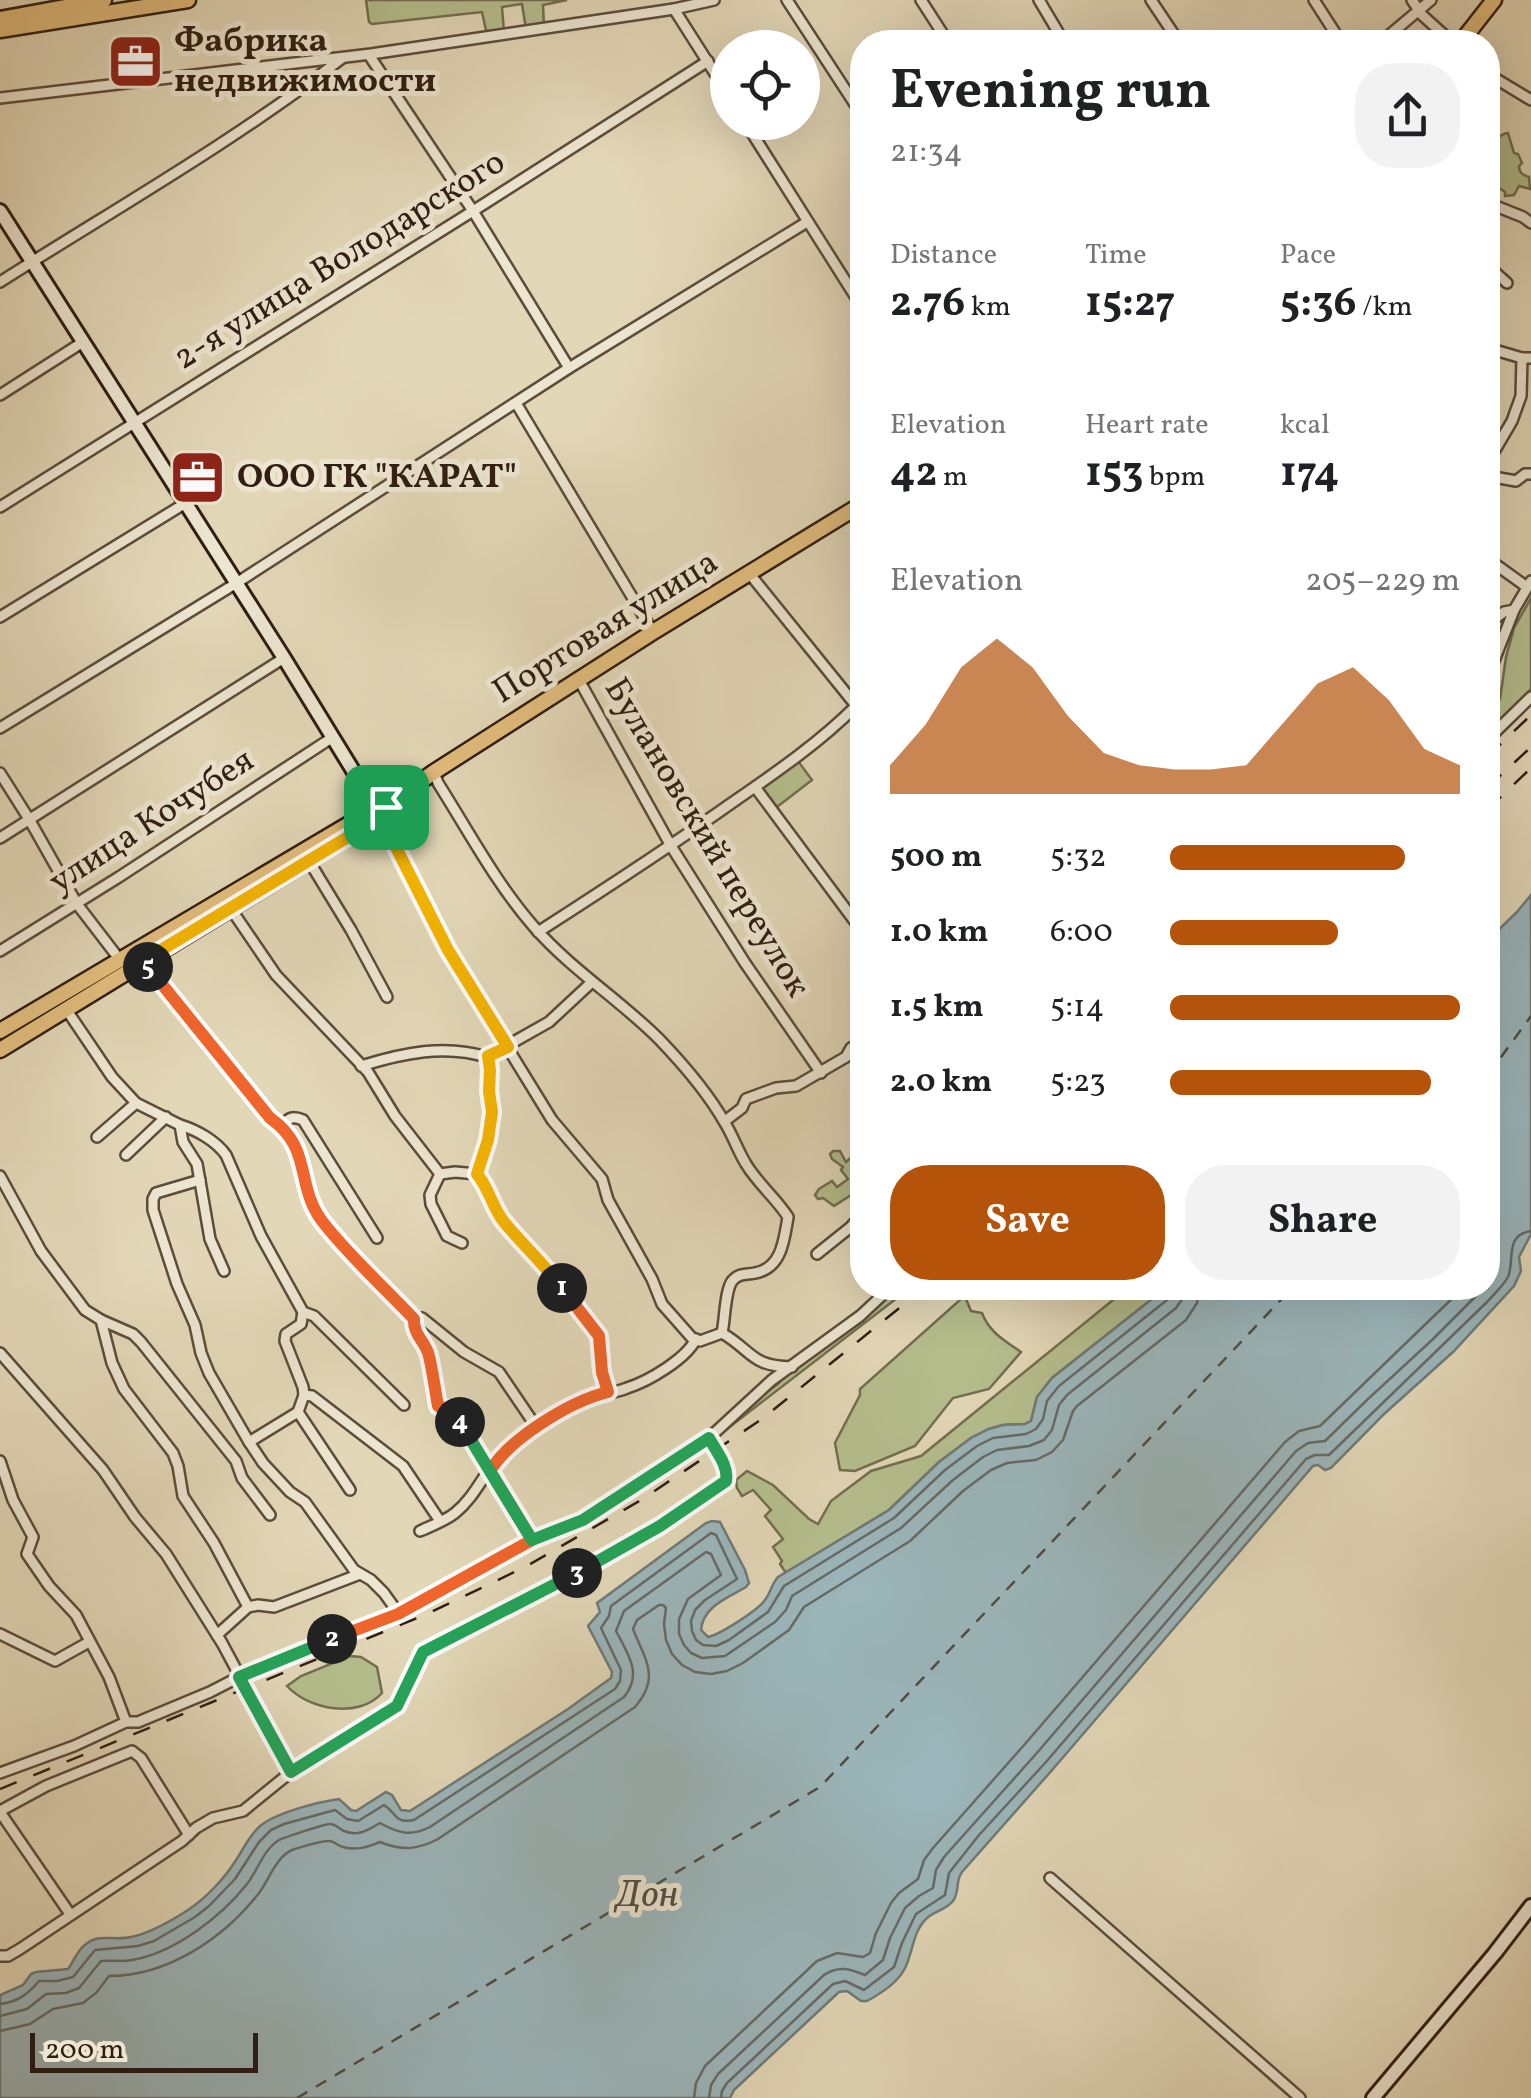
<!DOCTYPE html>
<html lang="en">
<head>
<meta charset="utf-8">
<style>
	:root { --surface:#fff; --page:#f2f2f2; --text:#202124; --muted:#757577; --accent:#b45309 }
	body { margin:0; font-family:Vollkorn,serif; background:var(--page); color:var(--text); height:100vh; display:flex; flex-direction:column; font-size:38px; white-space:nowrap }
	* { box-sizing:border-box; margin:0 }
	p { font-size:32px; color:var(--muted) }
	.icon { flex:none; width:55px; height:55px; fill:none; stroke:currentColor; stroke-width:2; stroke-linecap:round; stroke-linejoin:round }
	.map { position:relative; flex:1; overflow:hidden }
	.details { position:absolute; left:850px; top:30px; width:650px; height:1270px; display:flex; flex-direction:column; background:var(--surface); border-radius:40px; box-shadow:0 10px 40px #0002 }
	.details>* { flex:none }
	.buttons { position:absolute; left:710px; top:30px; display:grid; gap:20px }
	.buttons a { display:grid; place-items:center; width:110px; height:110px; border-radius:50%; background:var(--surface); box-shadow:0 10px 40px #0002; font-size:50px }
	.scale { position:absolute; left:30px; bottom:25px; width:228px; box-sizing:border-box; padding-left:10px; border:5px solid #301e12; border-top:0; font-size:28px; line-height:35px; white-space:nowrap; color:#301e12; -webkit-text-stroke:8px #ece5d0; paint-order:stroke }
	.pin { position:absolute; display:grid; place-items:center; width:85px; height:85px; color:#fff; margin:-42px; border-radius:20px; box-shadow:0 5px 15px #0006 }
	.km { position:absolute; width:50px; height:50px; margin:-25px; border-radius:50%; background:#222; color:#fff; font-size:28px; line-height:50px; text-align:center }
	.round { display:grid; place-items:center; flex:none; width:105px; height:105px; border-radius:40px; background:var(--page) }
	.head { display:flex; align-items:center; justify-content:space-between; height:170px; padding:0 40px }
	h1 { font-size:55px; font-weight:700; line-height:75px }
	.stats { display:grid; grid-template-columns:repeat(3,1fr); gap:15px; height:170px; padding:10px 40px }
	.stats div { display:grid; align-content:center }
	.stats b { font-size:42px; font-weight:700 }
	.stats small { font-size:28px; font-weight:400 }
	.stats p { font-size:28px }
	.chart { height:280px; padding:20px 40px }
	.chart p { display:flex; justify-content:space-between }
	.chart svg { width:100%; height:180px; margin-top:10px; fill:var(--accent); opacity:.7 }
	.action { display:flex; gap:20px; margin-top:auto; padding:20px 40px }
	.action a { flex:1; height:115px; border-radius:40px; background:var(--accent); color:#fff; font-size:40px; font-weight:700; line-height:115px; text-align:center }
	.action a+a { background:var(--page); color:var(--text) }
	ul { padding:0 40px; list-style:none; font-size:32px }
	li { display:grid; grid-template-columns:160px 120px 1fr; align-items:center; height:75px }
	li i { height:25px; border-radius:12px; background:var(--accent) }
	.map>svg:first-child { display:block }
	.green { fill:#b5be8d; stroke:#726e50; stroke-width:2.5 }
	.water { fill:#9bb6bb; stroke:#707977; stroke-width:2.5 }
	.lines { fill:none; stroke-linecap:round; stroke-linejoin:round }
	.shore { stroke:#666a66; stroke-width:2.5 }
	.ferry { stroke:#504c45; stroke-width:2.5; stroke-dasharray:12 10; stroke-linecap:butt }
	.street-casing { stroke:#5c4c3b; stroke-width:14 }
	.secondary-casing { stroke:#301e12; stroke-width:18 }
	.primary-casing { stroke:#301e12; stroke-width:19 }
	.street { stroke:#ece5d0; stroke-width:9 }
	.secondary { stroke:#ece5d0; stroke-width:12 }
	.primary { stroke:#e1bc7c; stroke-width:14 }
	.rail { stroke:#301e12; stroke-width:2.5; stroke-dasharray:18 18; stroke-linecap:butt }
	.split-1-casing { stroke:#fff; stroke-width:20 }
	.split-2-casing { stroke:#fff; stroke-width:20 }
	.split-3-casing { stroke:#fff; stroke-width:20 }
	.split-4-casing { stroke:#fff; stroke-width:20 }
	.split-5-casing { stroke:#fff; stroke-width:20 }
	.split-6-casing { stroke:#fff; stroke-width:20 }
	.split-1 { stroke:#f5b400; stroke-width:12 }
	.split-2 { stroke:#f0652b; stroke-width:12 }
	.split-3 { stroke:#22a559; stroke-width:12 }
	.split-4 { stroke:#22a559; stroke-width:12 }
	.split-5 { stroke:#f0652b; stroke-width:12 }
	.split-6 { stroke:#f5b400; stroke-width:12 }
	.labels { text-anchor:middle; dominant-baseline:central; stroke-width:10; stroke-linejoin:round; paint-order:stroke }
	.poi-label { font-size:35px; font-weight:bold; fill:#301e12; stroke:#ece5d0; text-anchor:start }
	.street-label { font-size:35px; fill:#301e12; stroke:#ece5d0 }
	.water-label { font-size:38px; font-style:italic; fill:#504c45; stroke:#ece5d0 }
</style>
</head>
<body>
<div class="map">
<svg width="1531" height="2098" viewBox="0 0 1531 2098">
	<rect width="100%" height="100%" fill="#e2d7b7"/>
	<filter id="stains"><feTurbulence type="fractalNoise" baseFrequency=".002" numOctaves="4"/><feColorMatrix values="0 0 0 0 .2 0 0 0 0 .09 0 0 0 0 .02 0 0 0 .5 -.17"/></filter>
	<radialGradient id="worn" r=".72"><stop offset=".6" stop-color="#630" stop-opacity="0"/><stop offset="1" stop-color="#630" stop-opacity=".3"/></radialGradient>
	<g class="green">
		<path d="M366 0H567L543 5 544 26 526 29 522 4 502 7 504 32 487 35 482 12 372 24 369 22Z"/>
		<path d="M1508 133 1514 153 1518 154 1522 163 1519 166C1519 173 1523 175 1529 177L1530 189 1519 186 1514 195 1505 196V192L1493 184 1494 181 1488 175V148L1494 151C1493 142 1499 134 1508 133Z"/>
		<path d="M1531 598V689L1526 694 1525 710 1488 747V715L1500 699 1506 657 1514 628Z"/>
		<path d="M798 761 812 780 777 807 762 787Z"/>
		<path d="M833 1151H840L846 1162 855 1154 858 1158 862 1155V1188L834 1206 823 1198 818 1199 815 1195 819 1189 832 1181 837 1187 848 1179 841 1170 843 1167 832 1159 830 1154Z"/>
		<path d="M890 1288H910L714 1439C727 1427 743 1406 757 1396 770 1388 779 1389 787 1370Z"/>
		<path d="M1140 1288H1166L1052 1378 1037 1397 1031 1421 1025 1424 1003 1425 989 1429 971 1438 939 1462 889 1510 786 1573 780 1564 782 1561 773 1547 783 1539 765 1516 771 1510 753 1490 742 1496 737 1488 736 1480 747 1471 773 1485 809 1519 818 1524 831 1501 871 1471 921 1456 1124 1291 1134 1292Z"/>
		<path d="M962 1298 966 1299 971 1311 982 1313C989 1332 1005 1341 1021 1352L989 1389 953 1398 915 1446 855 1471 840 1470 835 1443 860 1395V1389Z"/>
		<path d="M350 1656 361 1657 377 1667 382 1693C359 1719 309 1710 287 1686L301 1676Z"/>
	</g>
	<path class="water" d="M1531 895V1234L1519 1257 1521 1271 1514 1286 1453 1352 1383 1415 1331 1468 1325 1470 1318 1465 1313 1466 1053 1769 962 1872C955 1881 960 1892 953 1901 946 1910 934 1911 926 1919 912 1933 913 1954 904 1970 897 1983 880 1994 867 2001H861L847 1991 839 1992 734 2090 730 2098H0V1995L23 1985 31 1974 36 1972 68 1969C74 1961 77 1950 86 1944 100 1933 116 1941 131 1937 151 1933 171 1921 188 1910 206 1898 225 1878 236 1860 244 1848 249 1836 259 1827 274 1813 318 1802 339 1799L351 1810 356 1811 386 1792 392 1795 401 1810 410 1811 568 1709 611 1678 612 1672 588 1626 600 1612 597 1603 706 1523 712 1521 720 1522 745 1570 749 1583 746 1587C728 1598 703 1606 701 1630L708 1637C721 1634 758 1610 765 1600 771 1592 771 1585 778 1577L889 1510 939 1462 971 1438 989 1429 1003 1425 1025 1424 1031 1421 1037 1397 1052 1378 1166 1288H1488V940L1517 912Z"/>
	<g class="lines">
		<g class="shore">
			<path d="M0 2004C18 2002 28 1994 39 1981H57L73 1977 95 1950 138 1946 154 1941 195 1917 209 1906 235 1879 259 1842 271 1830 284 1824 335 1810 347 1819 358 1821 384 1805C397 1813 394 1824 414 1820L615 1689 620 1681 621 1670 601 1628 609 1616 611 1606 711 1533 716 1535 737 1579 705 1600 695 1610 691 1621 692 1631 696 1640 703 1645 716 1646 729 1640 768 1612 784 1586 894 1518 945 1470 977 1446 993 1438 1026 1434 1036 1429 1043 1419 1047 1401 1059 1386 1167 1300 1171 1294 1172 1288"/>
			<path d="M0 2016 27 2009 46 1994 66 1993 79 1988 101 1961C111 1960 121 1962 132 1960 174 1953 221 1917 247 1884 258 1870 263 1850 279 1840 283 1838 327 1823 330 1824 336 1824 339 1829 344 1831 358 1837 368 1830 380 1823 398 1833 410 1837 430 1827L624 1697C643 1674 628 1654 616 1631L624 1611 706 1552 711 1554 721 1575 688 1599 679 1619V1634L684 1645 691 1653 702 1658 725 1656 775 1622 786 1610 792 1596 901 1528 953 1480 983 1457 997 1450 1029 1446 1044 1440 1052 1430 1059 1405 1067 1395 1176 1308 1183 1298 1184 1288"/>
			<path d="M0 2031 30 2024 53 2009 83 2003 96 1993 109 1976C168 1976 224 1938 259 1893 269 1880 276 1857 292 1850 297 1848 324 1840 329 1841 334 1841 338 1846 343 1847 356 1851 368 1847 380 1842 402 1851 417 1850 438 1839L635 1707C661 1677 645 1660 633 1629L637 1620 659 1605H663L666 1608 664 1624 666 1640 672 1654 682 1665 695 1672 711 1674 727 1671 743 1663 789 1630 804 1607 910 1541 963 1491 991 1470 1007 1463 1036 1460 1052 1452 1063 1440 1073 1411 1077 1406 1186 1320 1197 1303 1199 1288"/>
			<path d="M694 2098 696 2083 705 2066 817 1961 837 1953 863 1957 870 1953 876 1933 891 1903 899 1893 918 1879 924 1860 933 1848 1025 1744 1285 1442 1299 1431 1320 1426 1463 1288"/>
			<path d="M709 2098 711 2085 718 2074 824 1975C839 1965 850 1969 865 1975L883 1960 890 1938 905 1908 919 1896 933 1888 936 1870 944 1857 1036 1754 1296 1451 1308 1443 1325 1441 1368 1399 1432 1340 1484 1288"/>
			<path d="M721 2098 722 2091 727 2083 833 1984 845 1981 864 1990 894 1967 902 1943 916 1914 945 1895 949 1873 979 1835 1046 1762 1306 1459 1315 1455H1329L1487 1302C1494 1294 1503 1286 1508 1277 1515 1261 1504 1235 1531 1231"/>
		</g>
		<g class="ferry">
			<path d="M1488 1075 1531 1016"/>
			<path d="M297 2098 820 1787 1292 1288"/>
		</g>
		<defs>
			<g id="street">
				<path d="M787 0 862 115"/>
				<path d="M921 0 948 42"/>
				<path d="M1039 0 1064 42"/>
				<path d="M1151 0 1179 42"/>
				<path d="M1314 0 1341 42"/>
				<path d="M1412 0 1422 15 1452 42"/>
				<path d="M674 9 728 94"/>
				<path d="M1381 42 1431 0"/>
				<path d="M369 55 473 211 569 368"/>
				<path d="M1488 74 1531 100"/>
				<path d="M0 98 371 54 674 9 714 0"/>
				<path d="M745 122 862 307"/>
				<path d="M1488 203 1523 217 1531 223"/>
				<path d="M1488 266 1507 283"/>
				<path d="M0 282C115 209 233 142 341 59"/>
				<path d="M1488 348 1522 358H1531"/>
				<path d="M0 395 83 342"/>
				<path d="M516 403 653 632"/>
				<path d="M1488 462 1512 421 1521 396 1522 358"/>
				<path d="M1488 476 1516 481 1525 474H1531"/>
				<path d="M0 507 473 211 708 61"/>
				<path d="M1488 559 1527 587"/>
				<path d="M749 573 862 713"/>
				<path d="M0 617 184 504"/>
				<path d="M1488 624 1504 612 1514 610"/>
				<path d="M1488 676 1514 610 1531 581"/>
				<path d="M579 680 671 846 745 963 821 1073"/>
				<path d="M0 728 235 584 569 368 807 222"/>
				<path d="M1488 739 1531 697"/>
				<path d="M434 772 438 783C469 832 497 885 535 928 572 970 620 1000 659 1039 683 1064 708 1093 725 1123 733 1136 738 1151 746 1164 758 1184 776 1198 788 1217 784 1240 782 1268 755 1273 746 1275 739 1273 733 1280 725 1288 725 1320 722 1333"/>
				<path d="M0 773 29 819 77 904 120 960"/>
				<path d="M755 787 862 931"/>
				<path d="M381 817 448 951 552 1120 602 1179 608 1200 652 1279 662 1304 692 1338 700 1341 722 1333"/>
				<path d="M0 838 284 658"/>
				<path d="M309 861 351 930 387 997"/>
				<path d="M231 909 276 975 368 1072 395 1116 440 1174 430 1195 431 1204 447 1236 462 1243"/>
				<path d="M538 932C605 889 671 846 736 800 778 771 820 742 856 706"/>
				<path d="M0 951 119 877 333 737"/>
				<path d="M143 961 243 1086 271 1118 291 1137 299 1153 311 1205 322 1221 414 1319 422 1318 464 1352 499 1372 537 1428"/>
				<path d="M66 1009 112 1077 136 1103 180 1125 183 1142 197 1164 210 1239 224 1271"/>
				<path d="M361 1066C403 1053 445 1044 487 1057L549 1022 592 982"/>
				<path d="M725 1121 742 1108 746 1099 776 1088 796 1086 846 1057 851 1048 862 1042"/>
				<path d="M180 1125C197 1130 216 1141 226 1155L261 1236 303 1312 314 1316 404 1405"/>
				<path d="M282 1127C288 1117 293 1116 303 1120L377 1238"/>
				<path d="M97 1137 136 1103"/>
				<path d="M126 1155 166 1117"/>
				<path d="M440 1174 455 1172 477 1174 485 1183 491 1202 502 1219 551 1273 599 1336 602 1372 608 1393"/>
				<path d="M477 1174 488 1140 491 1112 489 1091 490 1070 487 1057"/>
				<path d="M0 1176 41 1251 85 1310 101 1320 133 1334 141 1342 236 1461 242 1478 270 1515"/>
				<path d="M200 1180 156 1193 153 1199V1210L177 1284 195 1325 201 1353 209 1373 249 1442 263 1463 290 1492 305 1502 354 1570 371 1580 384 1593 399 1614"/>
				<path d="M853 1224 862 1236"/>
				<path d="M817 1254 862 1218"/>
				<path d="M303 1312 301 1324 286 1334 285 1341 303 1387 304 1395 298 1412 350 1490"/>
				<path d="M414 1319C413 1335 426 1342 429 1356 433 1373 435 1390 438 1406L450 1409 455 1414 533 1541"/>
				<path d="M101 1320 112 1363 124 1389 173 1453 178 1466 183 1496 214 1543 248 1607"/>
				<path d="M722 1333C754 1352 750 1366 792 1367"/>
				<path d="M0 1353 103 1470 135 1517 166 1554 222 1643 291 1772"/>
				<path d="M304 1395 312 1396 403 1466 440 1521"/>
				<path d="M249 1442 298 1412"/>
				<path d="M0 1461 13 1500 33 1537 27 1554 49 1586 76 1615 109 1677 126 1722"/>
				<path d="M420 1531C431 1526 445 1521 455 1513 474 1498 483 1475 498 1458 518 1436 550 1418 575 1404 592 1395 610 1395 627 1388 649 1381 686 1359 696 1339"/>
				<path d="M0 1634 55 1661 89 1642"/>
				<path d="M217 1635 248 1607 258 1605 274 1607 360 1574"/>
				<path d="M0 1773 74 1746 126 1722H138L210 1692 239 1677 399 1614 533 1541 583 1521 709 1438 772 1380 860 1316 890 1288"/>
				<path d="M0 1811 46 1786 132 1751 141 1758 189 1835"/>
				<path d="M0 1812 70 1914"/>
				<path d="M1050 1878 1300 2098"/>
				<path d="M0 1956H8L20 1949 182 1841 196 1828 213 1818 243 1811 291 1772 397 1706 423 1651 555 1586 659 1526 726 1481C729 1466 716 1451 709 1438"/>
			</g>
			<g id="secondary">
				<path d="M0 211 284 658 376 808"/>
				<path d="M1373 2098 1495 1953 1531 1906"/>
			</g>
			<g id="primary">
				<path d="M0 19 104 0"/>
				<path d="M0 30 188 0"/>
				<path d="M1461 42 1494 0"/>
				<path d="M0 1031 366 814 376 808 385 807 434 772 653 632 862 504"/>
				<path d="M0 1050 371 823 381 817 385 807"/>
			</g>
		</defs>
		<use href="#street" class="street-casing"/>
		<use href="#secondary" class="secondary-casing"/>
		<use href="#primary" class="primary-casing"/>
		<use href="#street" class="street"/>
		<use href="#secondary" class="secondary"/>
		<use href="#primary" class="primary"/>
		<g class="rail">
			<path d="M1488 756 1531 715"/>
			<path d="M1488 787 1531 747"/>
			<path d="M1488 809 1531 768"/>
			<path d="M0 1789 427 1614 527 1566 641 1500 762 1419 924 1288"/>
		</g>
	</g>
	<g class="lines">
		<defs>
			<path id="split-1" d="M386 807 376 808 448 950 508 1047 488 1056 490 1070 489 1091 492 1112 488 1140 477 1174C489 1188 492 1207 504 1222 523 1245 544 1264 562 1288"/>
			<path id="split-2" d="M332 1639 398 1614 532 1540 490 1471C510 1438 571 1401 608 1392L602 1372 599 1336 562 1288"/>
			<path id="split-3" d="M332 1639 239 1677 291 1772 397 1706 423 1652 577 1573"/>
			<path id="split-4" d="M460 1422 532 1540 583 1520 709 1438C716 1451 729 1466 726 1481L660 1526 577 1573"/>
			<path id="split-5" d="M148 967 270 1118C313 1148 295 1185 322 1221 349 1256 384 1287 414 1319 413 1335 426 1342 429 1356 433 1373 435 1390 438 1406L450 1410 460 1422"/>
			<path id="split-6" d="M148 967 143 961 371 823 381 817 386 807"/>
		</defs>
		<use href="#split-1" class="split-1-casing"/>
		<use href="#split-2" class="split-2-casing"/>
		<use href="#split-3" class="split-3-casing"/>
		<use href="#split-4" class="split-4-casing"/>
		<use href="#split-5" class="split-5-casing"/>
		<use href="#split-6" class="split-6-casing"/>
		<use href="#split-1" class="split-1"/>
		<use href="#split-2" class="split-2"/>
		<use href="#split-3" class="split-3"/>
		<use href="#split-4" class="split-4"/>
		<use href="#split-5" class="split-5"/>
		<use href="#split-6" class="split-6"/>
	</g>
	<defs>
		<symbol id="office-square" viewBox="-11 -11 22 22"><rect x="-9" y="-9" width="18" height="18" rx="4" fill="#8f2418" stroke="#ece5d0"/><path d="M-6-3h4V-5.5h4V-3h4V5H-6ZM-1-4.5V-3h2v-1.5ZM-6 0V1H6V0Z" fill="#fff"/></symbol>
	</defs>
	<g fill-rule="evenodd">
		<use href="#office-square" x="104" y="30" width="63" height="63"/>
		<use href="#office-square" x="166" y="446" width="63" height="63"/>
	</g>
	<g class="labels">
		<g class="poi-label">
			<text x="174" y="42">Фабрика<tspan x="174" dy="40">недвижимости</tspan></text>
			<text x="237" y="478">ООО ГК "КАРАТ"</text>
		</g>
		<g class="street-label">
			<text transform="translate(340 261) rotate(-32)">2-я улица Володарского</text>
			<text transform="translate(606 628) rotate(-32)">Портовая улица</text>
			<text transform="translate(152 822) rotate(-33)">улица Кочубея</text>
			<text transform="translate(706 838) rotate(59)">Булановский переулок</text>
		</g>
		<g class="water-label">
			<text x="647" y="1896">Дон</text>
		</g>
	</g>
	<rect width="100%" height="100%" filter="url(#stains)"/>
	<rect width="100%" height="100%" fill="url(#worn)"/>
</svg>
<div class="buttons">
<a><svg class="icon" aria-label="locate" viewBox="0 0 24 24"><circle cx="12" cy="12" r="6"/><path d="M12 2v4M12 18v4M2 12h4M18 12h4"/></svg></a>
</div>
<div class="scale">200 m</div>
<div class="pin" style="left:386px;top:807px;background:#1e9e55"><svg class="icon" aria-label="arrive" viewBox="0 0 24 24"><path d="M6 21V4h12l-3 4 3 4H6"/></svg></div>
<b class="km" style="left:562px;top:1288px">1</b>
<b class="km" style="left:332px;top:1639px">2</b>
<b class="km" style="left:577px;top:1573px">3</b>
<b class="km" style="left:460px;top:1422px">4</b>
<b class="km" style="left:148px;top:967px">5</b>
<section class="details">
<div class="head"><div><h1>Evening run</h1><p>21:34</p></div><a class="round"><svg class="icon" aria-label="share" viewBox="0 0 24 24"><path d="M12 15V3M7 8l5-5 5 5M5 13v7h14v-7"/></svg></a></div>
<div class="stats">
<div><p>Distance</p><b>2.76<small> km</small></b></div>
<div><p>Time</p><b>15:27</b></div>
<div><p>Pace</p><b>5:36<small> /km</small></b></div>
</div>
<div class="stats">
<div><p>Elevation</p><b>42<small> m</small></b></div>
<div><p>Heart rate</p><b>153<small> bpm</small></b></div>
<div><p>kcal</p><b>174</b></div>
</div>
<div class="chart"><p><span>Elevation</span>205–229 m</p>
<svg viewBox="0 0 160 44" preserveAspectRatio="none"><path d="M0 44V37L10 27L20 13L30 6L40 13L50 25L60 34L70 37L80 38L90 38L100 37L110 27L120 17L130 13L140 21L150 33L160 37V44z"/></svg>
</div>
<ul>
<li><b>500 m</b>5:32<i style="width:81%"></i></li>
<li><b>1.0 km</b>6:00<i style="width:58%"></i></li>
<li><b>1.5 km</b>5:14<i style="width:100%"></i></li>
<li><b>2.0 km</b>5:23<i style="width:90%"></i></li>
</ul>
<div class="action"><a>Save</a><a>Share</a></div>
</section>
</div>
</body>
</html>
